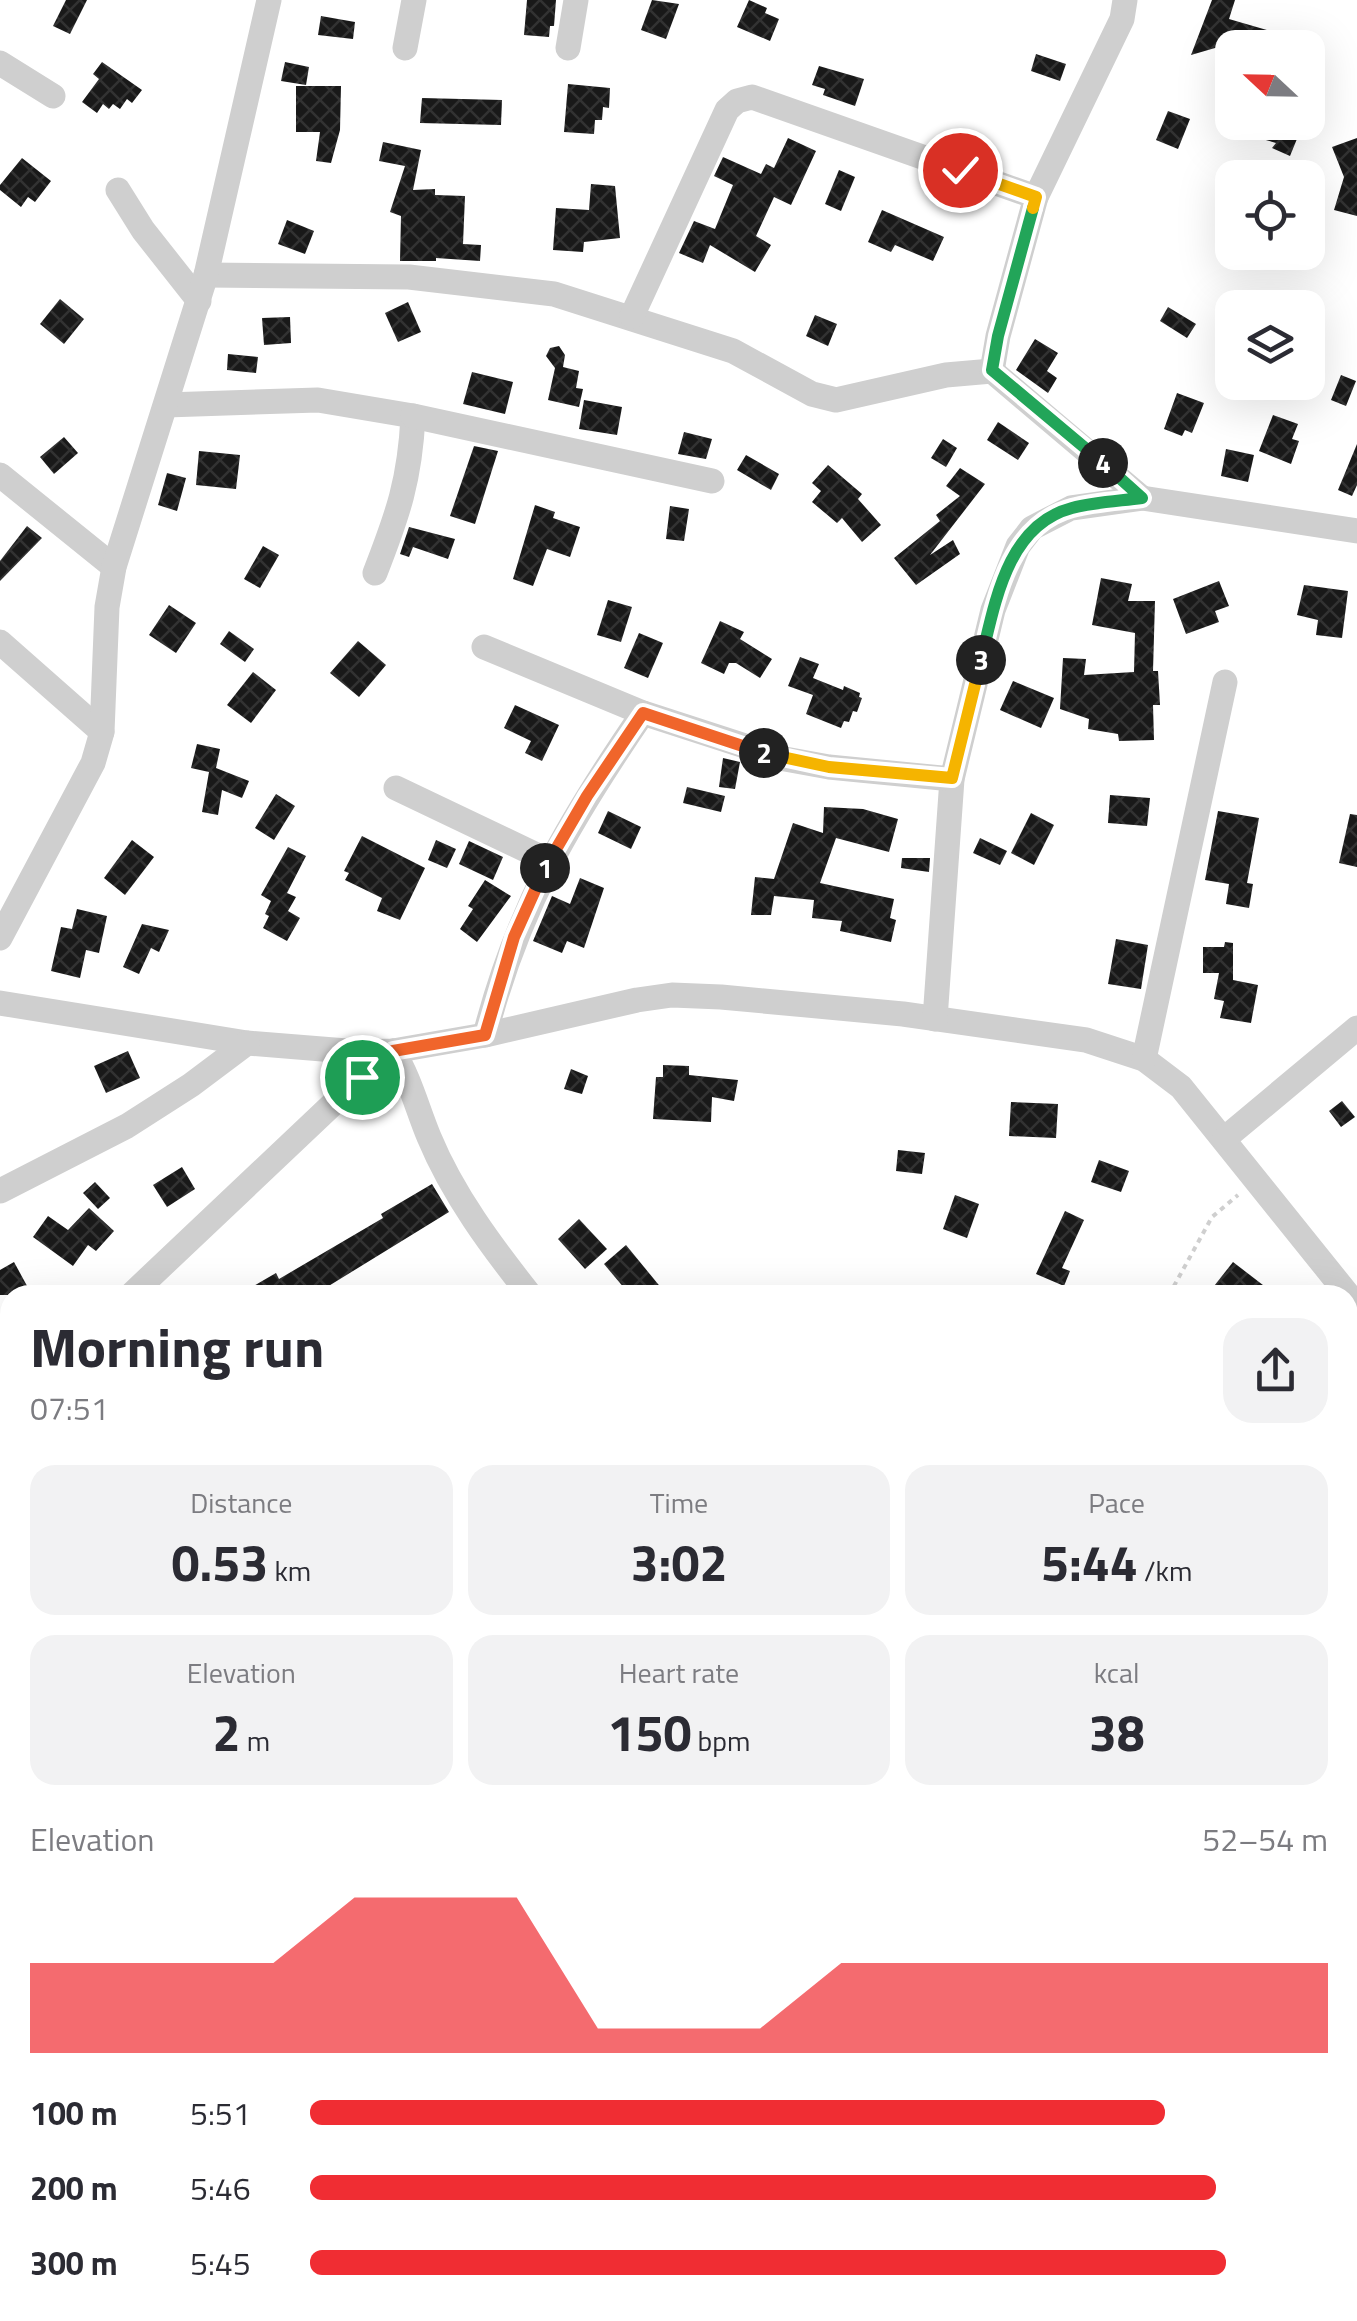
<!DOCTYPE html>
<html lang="en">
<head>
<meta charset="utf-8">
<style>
	:root { --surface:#fff; --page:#f2f2f3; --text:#2b2b33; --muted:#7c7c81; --accent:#f02d33 }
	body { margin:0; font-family:"Titillium Web",sans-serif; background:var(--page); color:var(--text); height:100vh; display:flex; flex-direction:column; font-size:38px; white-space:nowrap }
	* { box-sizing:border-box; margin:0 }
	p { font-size:32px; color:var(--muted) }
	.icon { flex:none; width:55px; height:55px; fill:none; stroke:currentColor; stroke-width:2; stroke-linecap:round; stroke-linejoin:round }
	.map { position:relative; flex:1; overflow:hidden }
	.details { position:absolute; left:0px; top:1285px; width:1358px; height:1038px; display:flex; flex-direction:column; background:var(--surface); border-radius:30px 30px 0 0; box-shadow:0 10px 40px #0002 }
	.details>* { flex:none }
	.needle { width:65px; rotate:292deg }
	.buttons { position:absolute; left:1215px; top:30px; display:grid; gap:20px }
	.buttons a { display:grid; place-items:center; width:110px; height:110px; border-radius:20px; background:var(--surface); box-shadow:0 10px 40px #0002; font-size:50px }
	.pin { position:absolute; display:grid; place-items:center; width:85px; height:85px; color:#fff; margin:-42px; border:5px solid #fff; border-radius:50%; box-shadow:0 2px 10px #0007 }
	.km { position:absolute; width:50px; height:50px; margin:-25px; border-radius:50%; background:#222; color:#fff; font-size:28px; line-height:50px; text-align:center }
	.round { display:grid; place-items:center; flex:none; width:105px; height:105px; border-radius:30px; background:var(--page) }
	.headline { display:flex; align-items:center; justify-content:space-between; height:170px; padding:0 30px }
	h1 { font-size:55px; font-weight:700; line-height:75px }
	.figures { display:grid; grid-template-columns:repeat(3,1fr); gap:15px; height:170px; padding:10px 30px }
	.figures div { display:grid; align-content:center; border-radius:25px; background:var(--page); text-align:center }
	.figures b { font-size:50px; font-weight:700 }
	.figures small { font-size:28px; font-weight:400 }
	.figures p { font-size:28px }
	.chart { height:280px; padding:20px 30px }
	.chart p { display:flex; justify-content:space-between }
	.chart svg { width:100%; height:180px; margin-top:10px; fill:var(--accent); opacity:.7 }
	ul { padding:0 30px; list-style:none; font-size:32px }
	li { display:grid; grid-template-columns:160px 120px 1fr; align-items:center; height:75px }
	li i { height:25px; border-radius:12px; background:var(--accent) }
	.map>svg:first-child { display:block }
	.pitch { fill:#e8efe0 }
	.building { fill:url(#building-cross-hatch) }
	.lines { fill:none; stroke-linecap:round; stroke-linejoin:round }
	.path { stroke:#cfcfcf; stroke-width:4; stroke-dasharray:5 5; stroke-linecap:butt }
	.minor { stroke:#cfcfcf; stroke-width:25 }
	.major { stroke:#aaa; stroke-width:30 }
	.split-1-casing { stroke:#fff; stroke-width:20 }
	.split-2-casing { stroke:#fff; stroke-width:20 }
	.split-3-casing { stroke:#fff; stroke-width:20 }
	.split-4-casing { stroke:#fff; stroke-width:20 }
	.split-5-casing { stroke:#fff; stroke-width:20 }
	.split-6-casing { stroke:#fff; stroke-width:20 }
	.split-1 { stroke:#f0652b; stroke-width:12 }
	.split-2 { stroke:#f0652b; stroke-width:12 }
	.split-3 { stroke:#f5b400; stroke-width:12 }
	.split-4 { stroke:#22a559; stroke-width:12 }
	.split-5 { stroke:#22a559; stroke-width:12 }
	.split-6 { stroke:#f5b400; stroke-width:12 }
</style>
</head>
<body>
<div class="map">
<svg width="1357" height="2321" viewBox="0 0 1357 2321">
	<defs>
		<pattern id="building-cross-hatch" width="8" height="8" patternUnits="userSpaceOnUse" patternTransform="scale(2.5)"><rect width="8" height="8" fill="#191919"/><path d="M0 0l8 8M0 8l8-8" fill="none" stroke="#323232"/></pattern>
	</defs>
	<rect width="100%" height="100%" fill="#fff"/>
	<path class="pitch" d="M941 2313H999L1004 2316 999 2321H951Z"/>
	<g class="building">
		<path d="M66 0H87L70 34 53 26Z"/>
		<path d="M527 0H556L554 26H550L549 37 524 35Z"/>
		<path d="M652 0 679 4 666 39 641 30Z"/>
		<path d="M749 0 767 8 765 13 779 19 770 41 737 27Z"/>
		<path d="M1212 0H1235L1229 19 1311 43 1310 48H1237L1239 41 1191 55Z"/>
		<path d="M321 16 355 22 353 39 318 35Z"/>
		<path d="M1036 54 1066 64 1060 81 1031 71Z"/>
		<path d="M102 62 142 90 132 103 127 99 120 109 113 104 109 109 103 104 97 113 82 102 99 79 93 74Z"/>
		<path d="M285 62 309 67 306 85 281 81Z"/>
		<path d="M819 66 864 79 855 106 823 95 825 89 812 85Z"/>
		<path d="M568 84 610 88 609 108 603 107 602 120H595L594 134 564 132Z"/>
		<path d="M296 86H341L340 130 331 163 316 161 320 132H296Z"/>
		<path d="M422 98 502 100 501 125 420 123Z"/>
		<path d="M1168 111 1190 119 1178 149 1156 140Z"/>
		<path d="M1221 122H1270L1299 134 1290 156 1272 148 1276 143 1220 127Z"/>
		<path d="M788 138 816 151 791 205 774 197 756 236 771 245 755 272 710 245 703 263 679 253 694 221 715 229 733 185 714 176 723 157 761 174 766 164 774 168Z"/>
		<path d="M1357 138V216L1334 210 1344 177 1332 147Z"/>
		<path d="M383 142 421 150 413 190 435 189V195L465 196 463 244 481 245 480 261 436 258V261H400L401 216 390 212 405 166 379 161Z"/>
		<path d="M22 158 51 181 35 202 28 197 21 207 0 190V185Z"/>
		<path d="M839 170 855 177 841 211 825 204Z"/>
		<path d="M591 184 615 186 620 238 584 242 583 252 553 250 556 208 589 210Z"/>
		<path d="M882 210 944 237 933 261 895 245 891 252 868 242Z"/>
		<path d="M287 220 314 231 305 254 278 244Z"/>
		<path d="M60 299 84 319 64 344 40 324Z"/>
		<path d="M408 302 421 332 398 342 385 313Z"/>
		<path d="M1168 307 1196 324 1187 338 1160 321Z"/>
		<path d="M815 315 837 324 828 346 806 336Z"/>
		<path d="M290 317 291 343 264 345 262 318Z"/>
		<path d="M1035 339 1058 353 1047 371 1057 378 1048 393 1016 370Z"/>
		<path d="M559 346 565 355 563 367 579 371 576 388 583 389 579 407 548 400 555 368 546 356 550 348Z"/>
		<path d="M228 354 258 357 256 373 227 370Z"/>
		<path d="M472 372 513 382 505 414 463 404Z"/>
		<path d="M1341 375 1356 381 1346 406 1331 400Z"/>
		<path d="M1177 393 1204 403 1192 433 1185 430 1182 436 1164 429Z"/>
		<path d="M584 400 622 407 617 435 579 429Z"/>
		<path d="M1273 415 1298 424 1292 439 1299 441 1291 464 1259 451Z"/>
		<path d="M998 422 1029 443 1018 460 987 440Z"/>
		<path d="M684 432 712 439 706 459 678 454Z"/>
		<path d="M64 437 78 453 54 474 40 457Z"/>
		<path d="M943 439 957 448 946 467 931 458Z"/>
		<path d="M1357 444V485L1352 496 1338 490Z"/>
		<path d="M474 446 498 451 475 524 450 516Z"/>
		<path d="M1226 449 1254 455 1248 482 1221 476Z"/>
		<path d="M199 451 240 455 236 489 196 485Z"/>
		<path d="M746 455 779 474 771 490 737 470Z"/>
		<path d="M828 465 862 494 858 499 881 525 862 542 842 518 837 523 812 502 821 491 812 483Z"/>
		<path d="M960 468 985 484 930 555 953 540 960 554 916 585 894 558 940 521 936 515 960 496 946 486Z"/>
		<path d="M167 473 186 478 177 511 158 505Z"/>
		<path d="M535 505 555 512 553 518 580 527 570 557 547 549 533 586 513 579Z"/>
		<path d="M670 506 689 509 684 541 666 539Z"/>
		<path d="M27 526 42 538 0 581V561Z"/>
		<path d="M409 527 455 539 448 559 413 547 409 557 400 554Z"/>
		<path d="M263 546 279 555 260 588 244 579Z"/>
		<path d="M1101 578 1132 584 1128 601H1155L1153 671H1158L1160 705H1153L1154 740 1119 741 1118 734 1088 729 1089 719 1060 709 1063 658 1086 659 1084 675 1134 672 1135 633 1092 625Z"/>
		<path d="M1219 581 1229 606 1215 611 1219 622 1186 634 1173 599Z"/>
		<path d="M1304 585 1348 591 1342 638 1316 635 1318 620 1297 615Z"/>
		<path d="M608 600 632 607 621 642 597 635Z"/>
		<path d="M169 605 196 623 176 653 149 635Z"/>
		<path d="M720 621 744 632 740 639 772 659 760 678 736 663H729L724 674 701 663Z"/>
		<path d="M229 631 254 649 245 662 220 644Z"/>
		<path d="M639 633 663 643 648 678 624 668Z"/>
		<path d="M358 641 386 665 359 697 330 673Z"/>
		<path d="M800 657 819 664 813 678 843 690 844 686 860 693 859 697 862 698 857 712 853 711 849 722 844 721 841 728 806 714 813 695 788 686Z"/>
		<path d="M253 672 276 690 251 723 227 705Z"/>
		<path d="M1013 681 1054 698 1041 728 1000 710Z"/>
		<path d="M515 705 559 725 542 761 525 753 531 741 504 728Z"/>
		<path d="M197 744 220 749 216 768 249 781 242 798 222 790 218 815 202 812 209 772 191 768Z"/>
		<path d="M723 758 740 762 735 789 719 787Z"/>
		<path d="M687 787 725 796 721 812 683 803Z"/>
		<path d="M276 794 295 806 274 840 255 828Z"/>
		<path d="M1110 795 1150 798 1147 826 1108 823Z"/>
		<path d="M824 807 863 809 898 819 889 852 836 838 820 883 894 899 890 918 896 920 891 942 840 931 842 921 812 918 814 900 774 896 771 915H751L755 877 774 879 793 823 823 833Z"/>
		<path d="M608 811 641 827 631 849 598 833Z"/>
		<path d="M1218 811 1259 818 1247 883 1253 884 1249 908 1226 904 1229 884 1205 880Z"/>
		<path d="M1031 813 1054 825 1034 865 1011 853Z"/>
		<path d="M1350 814 1357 815V867L1339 863Z"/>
		<path d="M362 836 425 868 400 920 377 911 382 898 345 880 349 873 344 871Z"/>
		<path d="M980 838 1007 851 1000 865 973 853Z"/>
		<path d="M132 840 154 857 125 895 104 878Z"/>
		<path d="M436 840 456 849 447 868 428 860Z"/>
		<path d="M469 841 503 857 493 880 459 864Z"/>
		<path d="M288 847 306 856 287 893 296 897 288 911 300 918 287 941 263 928 269 916 265 914 271 901 261 895Z"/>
		<path d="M902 858H930L929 872 901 868Z"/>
		<path d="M580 878 604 888 584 948 567 941 562 953 533 941 552 896 570 904Z"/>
		<path d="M485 880 511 896 477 942 460 929 473 909 468 906Z"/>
		<path d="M77 909 107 916 99 953 86 950 80 978 51 971 61 927 72 929Z"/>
		<path d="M142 924 169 930 159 952 151 948 139 974 123 967Z"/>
		<path d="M1116 939 1148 945 1141 989 1108 984Z"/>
		<path d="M1225 942 1233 943V980L1258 985 1251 1023 1220 1018 1224 1001 1214 999 1219 973H1203V947H1224Z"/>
		<path d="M128 1051 140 1078 106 1093 94 1066Z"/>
		<path d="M663 1065 689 1066V1075L738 1080 734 1101 712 1097 711 1122 653 1119 656 1077H663Z"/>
		<path d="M571 1069 588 1076 582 1094 564 1089Z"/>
		<path d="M1342 1101 1355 1117 1341 1127 1329 1111Z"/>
		<path d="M1011 1102 1058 1104 1056 1138 1009 1136Z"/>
		<path d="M898 1150 925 1153 922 1174 896 1171Z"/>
		<path d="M1099 1160 1129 1171 1121 1192 1091 1182Z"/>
		<path d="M182 1167 195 1189 167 1207 153 1185Z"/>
		<path d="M95 1182 110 1198 98 1209 83 1193Z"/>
		<path d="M432 1184 449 1212 314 1295H238L276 1273 279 1279 383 1218 381 1214Z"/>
		<path d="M955 1195 979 1204 967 1238 943 1229Z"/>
		<path d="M89 1208 114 1231 96 1251 88 1245 73 1266 33 1237 48 1216 68 1230Z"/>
		<path d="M1065 1211 1084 1220 1062 1268 1070 1271 1064 1286 1036 1274Z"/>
		<path d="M579 1219 607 1249 585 1269 558 1239Z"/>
		<path d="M626 1245 667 1295H630L604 1264Z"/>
		<path d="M14 1262 32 1295H0V1270Z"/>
		<path d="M1233 1262 1276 1295H1207Z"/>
	</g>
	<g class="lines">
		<g class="path">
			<path d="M1169 1295 1212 1217 1238 1195"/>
			<path d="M1348 1910 1357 1916"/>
		</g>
		<g class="minor">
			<path d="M405 48 414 0"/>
			<path d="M568 48 576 0"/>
			<path d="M0 63 53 96"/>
			<path d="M118 190 143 230 199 301"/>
			<path d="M206 275 409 277 554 294 733 351 812 394 836 400 946 375 992 371 1142 498"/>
			<path d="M632 316 727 110 737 101 752 97 1036 197"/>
			<path d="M992 371 998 336 1036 197 1122 19 1125 0"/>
			<path d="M166 405 318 400 413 416C410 480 398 514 375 573"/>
			<path d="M413 416 712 481"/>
			<path d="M0 475 114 567"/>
			<path d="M0 642 102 732"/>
			<path d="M484 647 643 713"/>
			<path d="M396 788 549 861"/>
			<path d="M0 938 93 763 102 732 107 607 114 567 206 275 269 0"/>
			<path d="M0 1003 247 1043 359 1052 393 1051 485 1035 637 1000 672 995 721 997 903 1014 1086 1040 1144 1059 1181 1087 1357 1306"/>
			<path d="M935 1019 952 779 993 610 1018 546 1032 528 1071 508 1142 498 1357 531"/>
			<path d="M485 1035C518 907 569 821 643 713L785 759 829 767 952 779"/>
			<path d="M393 1051C410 1079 417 1108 429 1137 453 1195 492 1247 530 1295"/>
			<path d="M1144 1059 1225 682"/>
			<path d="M1224 1139 1357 1028"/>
			<path d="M0 1191 127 1126 191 1085 247 1043"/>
			<path d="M131 1295 373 1066 393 1051"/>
			<path d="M0 1424 10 1414"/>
			<path d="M1348 1430 1357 1422"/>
		</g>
		<g class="major">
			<path d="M1348 2090 1357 2080"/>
			<path d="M1143 2321 1150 2312"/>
		</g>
	</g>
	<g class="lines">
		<defs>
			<path id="split-1" d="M362 1077 393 1051 485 1035 514 937 545 868"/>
			<path id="split-2" d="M545 868 587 796 643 713 764 753"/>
			<path id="split-3" d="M764 753 829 767 952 778 981 660"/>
			<path id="split-4" d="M981 660C995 603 1007 525 1072 508 1095 502 1119 501 1142 498L1103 463"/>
			<path id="split-5" d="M1033 208 998 336 992 370 1103 463"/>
			<path id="split-6" d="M960 170 1036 197 1033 208"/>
		</defs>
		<use href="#split-1" class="split-1-casing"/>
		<use href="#split-2" class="split-2-casing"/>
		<use href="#split-3" class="split-3-casing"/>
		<use href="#split-4" class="split-4-casing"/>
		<use href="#split-5" class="split-5-casing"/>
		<use href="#split-6" class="split-6-casing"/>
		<use href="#split-1" class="split-1"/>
		<use href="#split-2" class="split-2"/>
		<use href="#split-3" class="split-3"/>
		<use href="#split-4" class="split-4"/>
		<use href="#split-5" class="split-5"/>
		<use href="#split-6" class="split-6"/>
	</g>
</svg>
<div class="buttons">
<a><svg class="needle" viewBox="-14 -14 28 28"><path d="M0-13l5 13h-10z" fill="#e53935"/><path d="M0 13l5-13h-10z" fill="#7c7c81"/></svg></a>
<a><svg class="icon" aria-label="locate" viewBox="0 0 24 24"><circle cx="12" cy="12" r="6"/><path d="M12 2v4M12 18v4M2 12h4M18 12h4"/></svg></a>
<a><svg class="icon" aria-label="layers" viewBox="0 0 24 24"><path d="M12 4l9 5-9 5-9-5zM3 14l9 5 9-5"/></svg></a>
</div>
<div class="pin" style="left:362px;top:1077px;background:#1e9e55"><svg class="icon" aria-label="arrive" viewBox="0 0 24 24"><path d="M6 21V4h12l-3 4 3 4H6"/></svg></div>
<div class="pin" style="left:960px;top:170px;background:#d93025"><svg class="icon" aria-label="check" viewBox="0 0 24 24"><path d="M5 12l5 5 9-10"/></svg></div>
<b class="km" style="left:545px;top:868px">1</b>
<b class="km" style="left:764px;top:753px">2</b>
<b class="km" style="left:981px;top:660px">3</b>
<b class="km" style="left:1103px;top:463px">4</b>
<section class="details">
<div class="headline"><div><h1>Morning run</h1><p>07:51</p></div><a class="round"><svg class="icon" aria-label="share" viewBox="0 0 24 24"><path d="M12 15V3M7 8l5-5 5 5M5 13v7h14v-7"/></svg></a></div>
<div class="figures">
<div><p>Distance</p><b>0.53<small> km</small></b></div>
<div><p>Time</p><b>3:02</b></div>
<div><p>Pace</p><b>5:44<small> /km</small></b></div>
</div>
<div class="figures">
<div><p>Elevation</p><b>2<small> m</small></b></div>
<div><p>Heart rate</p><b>150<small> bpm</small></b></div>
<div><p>kcal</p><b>38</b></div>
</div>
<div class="chart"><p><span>Elevation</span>52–54 m</p>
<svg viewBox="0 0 160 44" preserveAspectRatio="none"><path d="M0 44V22L10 22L20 22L30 22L40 6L50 6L60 6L70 38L80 38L90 38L100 22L110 22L120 22L130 22L140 22L150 22L160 22V44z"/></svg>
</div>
<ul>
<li><b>100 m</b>5:51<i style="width:84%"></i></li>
<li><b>200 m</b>5:46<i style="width:89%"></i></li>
<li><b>300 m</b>5:45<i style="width:90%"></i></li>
</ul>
</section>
</div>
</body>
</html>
